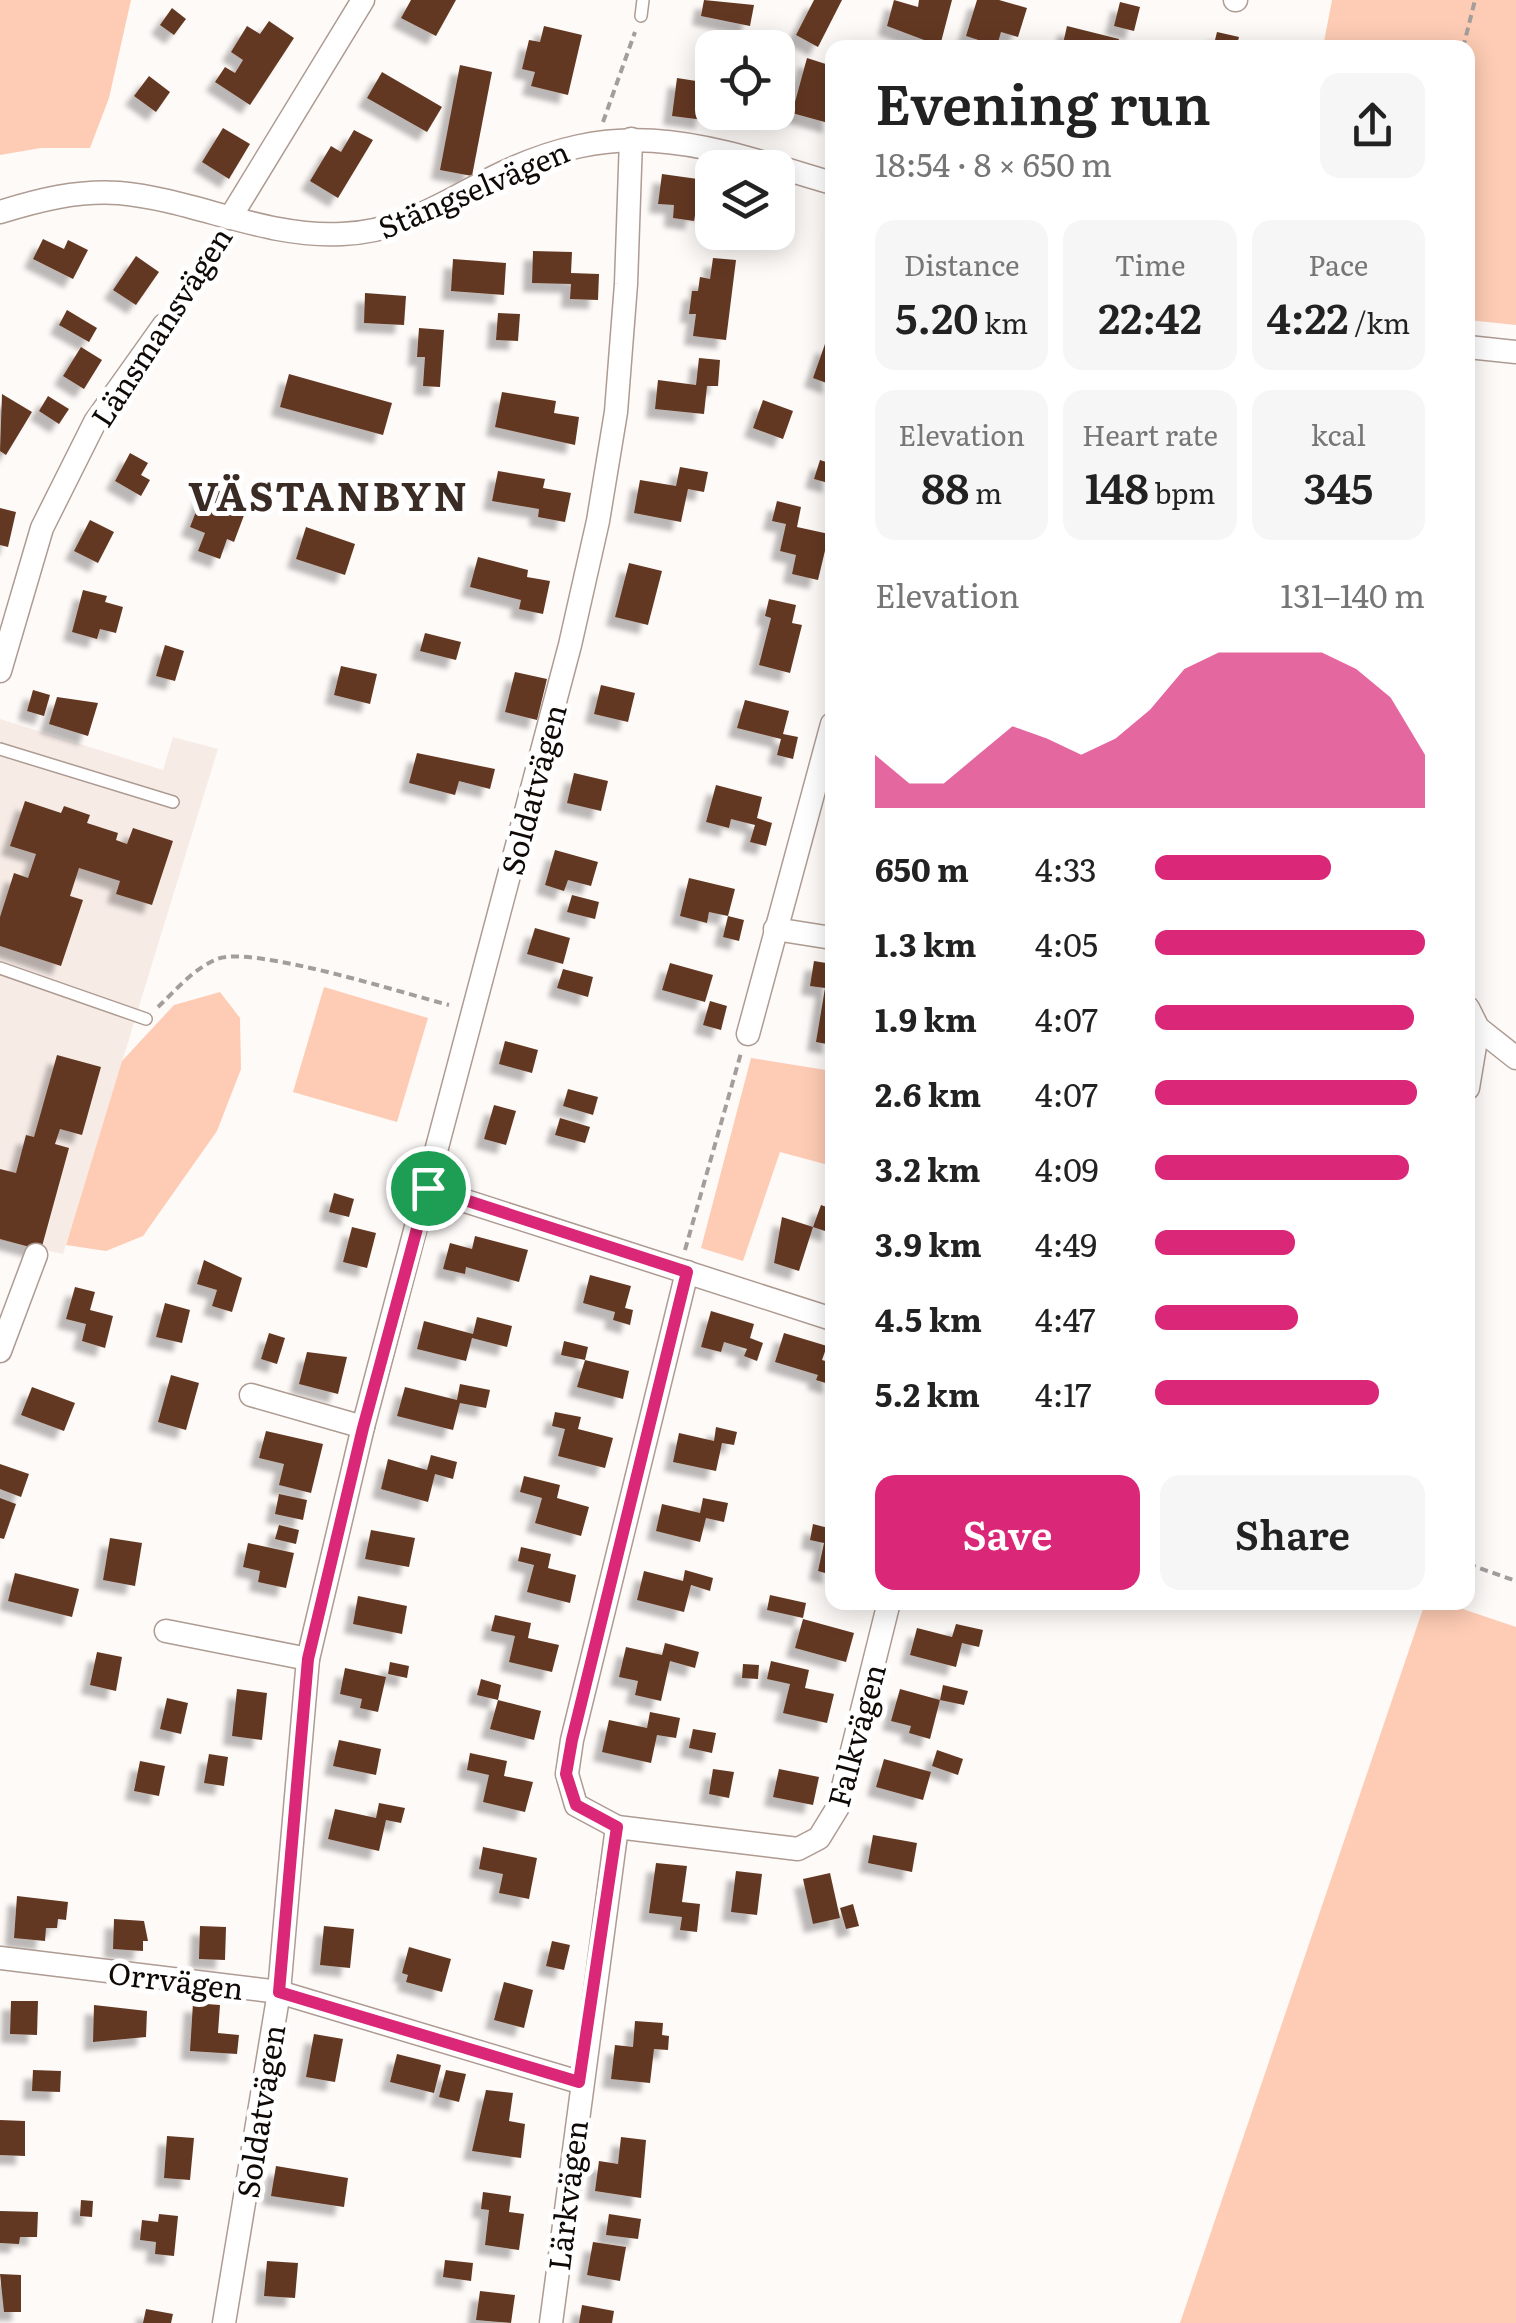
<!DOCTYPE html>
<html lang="en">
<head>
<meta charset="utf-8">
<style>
	:root { --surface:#fff; --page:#f6f6f6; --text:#222; --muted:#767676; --accent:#db2777 }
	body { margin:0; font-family:Literata,serif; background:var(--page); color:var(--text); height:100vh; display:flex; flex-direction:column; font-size:38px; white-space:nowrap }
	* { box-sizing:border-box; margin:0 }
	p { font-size:32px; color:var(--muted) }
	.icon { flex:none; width:55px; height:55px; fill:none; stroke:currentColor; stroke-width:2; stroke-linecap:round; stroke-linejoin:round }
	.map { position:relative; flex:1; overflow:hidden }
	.side { position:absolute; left:825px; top:40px; width:650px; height:1570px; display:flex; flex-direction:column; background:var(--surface); border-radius:20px; box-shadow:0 5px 25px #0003 }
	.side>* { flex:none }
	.buttons { position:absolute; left:695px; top:30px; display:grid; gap:20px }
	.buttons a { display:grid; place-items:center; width:100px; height:100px; border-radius:20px; background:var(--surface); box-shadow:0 5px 25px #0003; font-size:50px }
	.pin { position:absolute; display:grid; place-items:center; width:85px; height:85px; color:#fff; margin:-42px; border:5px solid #fff; border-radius:50%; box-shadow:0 2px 10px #0007 }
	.round { display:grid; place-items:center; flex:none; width:105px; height:105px; border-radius:20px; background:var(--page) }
	.overview { display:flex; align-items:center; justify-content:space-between; height:170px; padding:0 50px }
	h1 { font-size:55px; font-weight:600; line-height:75px }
	.metrics { display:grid; grid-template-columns:repeat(3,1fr); gap:15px; height:170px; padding:10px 50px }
	.metrics div { display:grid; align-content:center; border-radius:20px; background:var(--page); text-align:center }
	.metrics b { font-size:42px; font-weight:600 }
	.metrics small { font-size:28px; font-weight:400 }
	.metrics p { font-size:28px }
	.chart { height:280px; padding:20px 50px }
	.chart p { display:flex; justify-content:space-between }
	.chart svg { width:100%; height:180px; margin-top:10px; fill:var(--accent); opacity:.7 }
	.action { display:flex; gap:20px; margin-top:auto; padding:20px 50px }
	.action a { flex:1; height:115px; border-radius:20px; background:var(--accent); color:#fff; font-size:40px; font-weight:600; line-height:115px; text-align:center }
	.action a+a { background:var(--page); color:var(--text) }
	ul { padding:0 50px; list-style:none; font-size:32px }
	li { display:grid; grid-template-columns:160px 120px 1fr; align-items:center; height:75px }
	li i { height:25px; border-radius:12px; background:var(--accent) }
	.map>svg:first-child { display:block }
	.built { fill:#f7ebe6 }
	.green { fill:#feccb4 }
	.building { fill:#633923; filter:url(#shadow) }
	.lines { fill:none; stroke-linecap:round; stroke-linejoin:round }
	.lane-casing { stroke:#ae9b92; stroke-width:14 }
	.street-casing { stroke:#ae9b92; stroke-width:25 }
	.path { stroke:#a39e9c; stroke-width:4; stroke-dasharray:8 5; stroke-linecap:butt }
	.lane { stroke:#fff; stroke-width:11 }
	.street { stroke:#fff; stroke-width:22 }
	.route-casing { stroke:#fff; stroke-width:20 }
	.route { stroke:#db2777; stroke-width:12 }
	.labels { text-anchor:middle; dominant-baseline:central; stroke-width:10; stroke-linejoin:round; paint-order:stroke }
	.street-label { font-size:30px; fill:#100a07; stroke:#fff }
	.district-label { font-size:40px; font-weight:bold; letter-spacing:2.5px; fill:#3a2b24; stroke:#fff }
</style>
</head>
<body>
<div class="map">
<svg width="1516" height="2323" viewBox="0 0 1516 2323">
	<defs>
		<filter id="shadow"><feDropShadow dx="-9" dy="9" stdDeviation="2.5" flood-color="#0004"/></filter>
	</defs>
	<rect width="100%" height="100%" fill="#fefaf8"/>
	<path class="built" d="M0 719 163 770 173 737 218 749 63 1254 0 1240Z"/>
	<g class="green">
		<path d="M0 0H131L109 98 90 148H41L0 155Z"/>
		<path d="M1332 0H1516V325L1468 320V48L1323 47Z"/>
		<path d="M324 987 428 1018 397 1122 293 1092Z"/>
		<path d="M220 992 240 1018 241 1069 217 1131 143 1236 106 1251 66 1245 122 1061 174 1005Z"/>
		<path d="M751 1058 832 1071V1166L780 1152 743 1261 701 1248Z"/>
		<path d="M1425 1603H1445L1516 1627V2323H1180Z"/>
	</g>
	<g class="building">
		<path d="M411 0H456L436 36 401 18Z"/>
		<path d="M704 0 754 5 750 26 701 16Z"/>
		<path d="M814 0H842L818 47 796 35Z"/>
		<path d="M894 0 918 7 919 0H952L940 46 887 26Z"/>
		<path d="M977 0H999L1027 8 1018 37 1001 32 997 46 966 36Z"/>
		<path d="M1120 2 1140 7 1134 31 1114 26Z"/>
		<path d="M172 8 186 19 174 35 160 25Z"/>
		<path d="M269 21 294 38 250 105 215 82 225 67 235 73 243 60 231 52 247 26 260 34Z"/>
		<path d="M544 26 582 35 568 95 531 86 535 72 522 69 529 40 540 42Z"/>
		<path d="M1067 26 1119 39 1117 48H1062Z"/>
		<path d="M1217 32 1239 37 1236 48H1213Z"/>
		<path d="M807 58 832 66V124L792 113Z"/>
		<path d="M460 65 492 72 472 176 440 170Z"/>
		<path d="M382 72 442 107 427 132 367 98Z"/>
		<path d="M149 76 170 92 156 112 134 96Z"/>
		<path d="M677 78 709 83 704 120 672 116Z"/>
		<path d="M223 128 250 144 229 179 202 162Z"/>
		<path d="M354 130 373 140 338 198 310 181 331 146 341 152Z"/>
		<path d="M662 174 712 181V212L696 210 694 221 673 218 674 205 658 204Z"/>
		<path d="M43 239 64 249 68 240 88 250 73 279 33 259Z"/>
		<path d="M533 251 572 252 571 273 599 274 598 300 570 299 571 284 532 283Z"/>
		<path d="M136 256 159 272 136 305 113 290Z"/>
		<path d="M713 258 736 260 726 340 693 336 696 314H689L692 291H698L700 277 710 279Z"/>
		<path d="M453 259 506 263 504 295 451 291Z"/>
		<path d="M365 293 406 296 404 325 364 323Z"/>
		<path d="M67 310 97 328 89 342 59 325Z"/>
		<path d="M498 313 520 314 518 341 496 340Z"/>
		<path d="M419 328 444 330 440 387 423 386 425 357H417Z"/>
		<path d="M825 344 832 346V385L813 378Z"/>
		<path d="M81 347 102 360 84 389 63 376Z"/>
		<path d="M699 358 720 360 718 386H707L704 414 655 409 658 380 696 385Z"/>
		<path d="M289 374 392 403 383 435 280 407Z"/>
		<path d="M502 392 556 401 554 413 579 417 575 445 495 427Z"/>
		<path d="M2 394 32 412 6 455 0 451Z"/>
		<path d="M48 396 69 409 59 424 39 411Z"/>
		<path d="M763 400 793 411 783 439 753 428Z"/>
		<path d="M130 453 148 463 141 475 150 480 141 496 115 481Z"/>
		<path d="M820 460 832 464V484L814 479Z"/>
		<path d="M680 467 708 472 704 492 688 489 681 522 634 513 640 480 676 486Z"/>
		<path d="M498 471 545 479 543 488 571 493 565 522 538 517 539 509 492 501Z"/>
		<path d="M206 486 249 502 234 542 227 539 220 559 198 551 205 533 190 527Z"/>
		<path d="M777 501 801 507 797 527 829 534 818 580 792 574 796 555 780 551 786 524 772 521Z"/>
		<path d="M0 508 16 512 8 547 0 545Z"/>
		<path d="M90 520 114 532 98 563 74 551Z"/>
		<path d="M306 527 355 544 345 575 296 559Z"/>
		<path d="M478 557 528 570 527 577 550 581 543 614 519 609 521 600 470 587Z"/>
		<path d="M629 563 662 571 648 625 615 617Z"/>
		<path d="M83 590 107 596 105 602 123 607 116 633 100 629 97 639 72 632Z"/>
		<path d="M769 599 796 605 792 623 802 625 790 673 759 665 771 618 765 616Z"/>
		<path d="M425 633 461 642 456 660 420 651Z"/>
		<path d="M165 645 184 651 175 681 156 676Z"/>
		<path d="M341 666 377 674 370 704 334 695Z"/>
		<path d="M515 672 547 679 537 720 505 712Z"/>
		<path d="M601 685 635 693 628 722 594 714Z"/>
		<path d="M33 690 50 695 44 716 27 711Z"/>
		<path d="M57 697 98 703 88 736 49 724Z"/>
		<path d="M745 700 789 711 783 734 798 737 793 759 777 755 781 739 737 728Z"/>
		<path d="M417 753 495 769 490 789 459 781 455 795 409 783Z"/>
		<path d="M574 773 608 781 601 811 567 803Z"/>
		<path d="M716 785 762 797 757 818 772 823 766 846 750 842 755 825 731 819 729 828 706 822Z"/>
		<path d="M25 801 61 813 64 806 90 815 87 823 118 833 116 840 127 844 133 828 173 841 152 905 116 894 120 881 79 868 70 896 83 900 61 966 0 946V917L14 873 28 878 36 854 10 846Z"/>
		<path d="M555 850 598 862 591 886 568 880 564 891 545 885Z"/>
		<path d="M689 878 735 889 728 916 709 912 707 923 680 916Z"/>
		<path d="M572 895 599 902 595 919 567 912Z"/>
		<path d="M728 916 744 920 739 941 723 937Z"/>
		<path d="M535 928 570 938 563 964 527 954Z"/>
		<path d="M814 961 832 964V1045L816 1042 825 988 810 986Z"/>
		<path d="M670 963 713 975 705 1002 662 990Z"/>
		<path d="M563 969 593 977 588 997 557 988Z"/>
		<path d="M710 1001 727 1006 721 1030 703 1025Z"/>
		<path d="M505 1041 538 1050 532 1073 499 1064Z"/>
		<path d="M57 1055 101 1067 82 1135 60 1129 55 1144 69 1148 41 1250 0 1239V1169L16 1173 26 1135 34 1137Z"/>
		<path d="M568 1089 598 1097 593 1115 563 1106Z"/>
		<path d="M494 1105 516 1111 506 1145 484 1139Z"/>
		<path d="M560 1118 590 1127 585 1143 555 1135Z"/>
		<path d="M334 1193 354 1199 349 1217 329 1212Z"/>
		<path d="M821 1205 832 1209 831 1233 813 1227 799 1271 774 1263 782 1217 813 1227Z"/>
		<path d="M352 1227 376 1233 367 1268 343 1262Z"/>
		<path d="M475 1236 528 1250 519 1282 466 1267 465 1274 443 1269 450 1243 472 1249Z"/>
		<path d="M204 1260 242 1278 232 1312 212 1306 217 1290 197 1284Z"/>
		<path d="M590 1275 631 1286 625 1308 633 1310 630 1325 613 1320 615 1312 583 1303Z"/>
		<path d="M75 1287 95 1292 90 1310 113 1316 105 1348 82 1341 86 1324 66 1319Z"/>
		<path d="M165 1303 190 1310 182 1343 156 1337Z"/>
		<path d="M711 1311 754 1324 750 1338 763 1343 757 1361 744 1356 747 1349 724 1342 721 1352 701 1347Z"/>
		<path d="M477 1317 512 1326 507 1347 472 1338 466 1361 417 1349 424 1321 473 1334Z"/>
		<path d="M269 1333 285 1338 277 1364 261 1359Z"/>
		<path d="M784 1333 827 1346 822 1360 832 1363V1385L816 1380 818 1375 775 1362Z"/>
		<path d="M564 1341 588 1347 585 1360 561 1355Z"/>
		<path d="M307 1352 347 1357 338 1394 299 1384Z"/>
		<path d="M585 1360 629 1371 623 1399 577 1387Z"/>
		<path d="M171 1375 199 1383 186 1430 158 1422Z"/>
		<path d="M460 1384 490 1390 486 1408 460 1403 453 1430 397 1416 405 1387 457 1400Z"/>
		<path d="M32 1387 75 1403 64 1431 21 1415Z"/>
		<path d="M555 1412 581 1417 578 1429 613 1438 605 1468 558 1456 565 1429 552 1426Z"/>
		<path d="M716 1427 737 1432 734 1445 722 1443 716 1471 673 1462 679 1433 714 1441Z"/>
		<path d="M266 1431 323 1444 311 1493 279 1485 284 1464 259 1458Z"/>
		<path d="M431 1455 457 1462 453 1479 435 1474 428 1502 381 1489 388 1459 427 1470Z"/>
		<path d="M0 1464 29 1474 21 1497 0 1489Z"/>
		<path d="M524 1476 560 1485 557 1498 589 1507 581 1536 535 1523 542 1498 520 1492Z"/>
		<path d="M279 1494 307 1500 303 1520 275 1514Z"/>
		<path d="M0 1498 16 1504 4 1539 0 1538Z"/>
		<path d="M703 1498 728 1503 724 1522 706 1518 700 1542 656 1531 662 1504 700 1513Z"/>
		<path d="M813 1524 832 1529V1575L818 1571 824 1543 810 1540Z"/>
		<path d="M279 1525 299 1530 296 1544 275 1539Z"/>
		<path d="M371 1530 415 1538 409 1567 365 1559Z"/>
		<path d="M110 1538 142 1543 135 1586 103 1580Z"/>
		<path d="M248 1543 294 1553 286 1588 258 1582 260 1571 243 1567Z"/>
		<path d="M521 1547 551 1554 548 1568 576 1575 570 1603 527 1592 534 1565 518 1561Z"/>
		<path d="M685 1570 713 1578 710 1591 691 1585 684 1612 637 1600 644 1571 683 1581Z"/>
		<path d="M15 1573 79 1589 72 1617 8 1601Z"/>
		<path d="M770 1595 806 1603 803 1618 767 1610Z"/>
		<path d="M358 1596 407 1606 402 1634 353 1624Z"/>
		<path d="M495 1615 531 1623 528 1638 559 1645 552 1672 509 1662 515 1636 491 1631Z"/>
		<path d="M803 1619 854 1633 846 1662 795 1648Z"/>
		<path d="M956 1624 983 1630 979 1647 962 1643 956 1667 910 1655 917 1628 952 1637Z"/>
		<path d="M665 1643 699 1652 695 1668 670 1661 661 1701 635 1695 638 1681 619 1677 626 1647 662 1655Z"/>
		<path d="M97 1652 122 1657 116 1691 90 1685Z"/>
		<path d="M771 1661 809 1670 805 1688 834 1694 827 1723 783 1713 790 1684 767 1679Z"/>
		<path d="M390 1662 409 1666 407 1678 388 1674Z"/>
		<path d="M743 1664 759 1665 758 1679 742 1678Z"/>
		<path d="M345 1668 386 1677 378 1712 360 1708 362 1699 340 1694Z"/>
		<path d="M481 1679 501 1685 498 1700 477 1695Z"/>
		<path d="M943 1685 968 1691 964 1705 940 1700 930 1739 909 1733 911 1726 891 1721 900 1689 940 1700Z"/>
		<path d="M237 1689 267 1693 262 1740 232 1736Z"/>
		<path d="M167 1698 188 1703 181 1734 160 1729Z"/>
		<path d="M498 1700 541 1711 534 1740 490 1729Z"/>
		<path d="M650 1712 680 1718 676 1738 657 1735 651 1763 602 1752 609 1720 647 1728Z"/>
		<path d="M693 1729 716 1733 712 1753 689 1748Z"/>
		<path d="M339 1740 381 1749 376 1775 333 1766Z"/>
		<path d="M937 1750 963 1759 958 1775 932 1766Z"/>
		<path d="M470 1753 507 1761 504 1776 533 1782 525 1812 483 1802 489 1775 467 1770Z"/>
		<path d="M209 1754 228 1757 224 1786 204 1783Z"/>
		<path d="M884 1759 931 1772 923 1800 876 1787Z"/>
		<path d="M140 1761 165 1766 159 1796 134 1791Z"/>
		<path d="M713 1769 734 1772 729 1798 709 1794Z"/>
		<path d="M779 1769 819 1777 813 1805 773 1797Z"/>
		<path d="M379 1803 405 1808 401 1823 386 1820 379 1851 328 1839 335 1809 376 1818Z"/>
		<path d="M873 1835 917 1843 912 1872 868 1863Z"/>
		<path d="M483 1847 537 1858 529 1899 499 1893 503 1874 479 1869Z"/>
		<path d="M656 1863 687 1866 682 1902 700 1904 697 1932 680 1930 682 1917 649 1913Z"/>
		<path d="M736 1871 762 1874 757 1915 731 1912Z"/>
		<path d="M830 1873 840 1918 813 1924 803 1879Z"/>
		<path d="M17 1896 68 1902 66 1920 58 1919 57 1928H46L45 1941 14 1938Z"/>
		<path d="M853 1904 859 1926 846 1929 840 1908Z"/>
		<path d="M114 1919 144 1921 148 1941H143V1951L113 1949Z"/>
		<path d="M200 1926 226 1927 225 1960 199 1959Z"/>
		<path d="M324 1926 354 1929 350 1968 320 1965Z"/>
		<path d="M552 1941 570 1945 564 1970 546 1966Z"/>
		<path d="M409 1947 451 1959 442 1992 406 1982 408 1975 402 1973Z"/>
		<path d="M504 1982 533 1990 524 2028 494 2020Z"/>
		<path d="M11 2001H38L37 2035 10 2034Z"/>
		<path d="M193 2003 220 2005 218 2033 239 2035 237 2054 190 2051Z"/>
		<path d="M94 2005 147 2011 146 2037 93 2042Z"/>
		<path d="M635 2021 663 2023 662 2035 669 2036 668 2050 654 2049 650 2083 611 2079 615 2045 633 2047Z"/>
		<path d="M314 2034 343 2039 335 2082 306 2077Z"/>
		<path d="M397 2054 441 2065 434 2093 390 2082Z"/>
		<path d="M33 2070 61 2071 60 2092 32 2091Z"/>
		<path d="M446 2070 466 2074 459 2102 439 2097Z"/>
		<path d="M486 2090 513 2093 509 2121 525 2124 521 2158 472 2151Z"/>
		<path d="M0 2120 25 2121V2156L0 2155Z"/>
		<path d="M167 2136 194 2138 190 2180 164 2178Z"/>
		<path d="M621 2137 646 2140 641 2198 595 2191 599 2161 618 2164Z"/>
		<path d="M276 2166 348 2178 344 2207 271 2196Z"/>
		<path d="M483 2192 511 2196 509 2212 524 2214 519 2250 485 2245 489 2210 481 2209Z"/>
		<path d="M81 2200 93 2201 92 2217 80 2216Z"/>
		<path d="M0 2211 38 2212 37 2237H20L19 2244 0 2243Z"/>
		<path d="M159 2214 178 2216 174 2256 155 2254 156 2242 140 2240 142 2220 158 2222Z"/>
		<path d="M609 2214 641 2219 638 2239 606 2235Z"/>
		<path d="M593 2242 626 2247 620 2281 587 2275Z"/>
		<path d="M445 2260 473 2263 471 2281 443 2277Z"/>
		<path d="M267 2261 298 2263 295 2298 264 2296Z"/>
		<path d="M0 2274 21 2275V2312H4Z"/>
		<path d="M480 2291 515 2295 511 2323 476 2320Z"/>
		<path d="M582 2305 614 2311 612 2323H579Z"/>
		<path d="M146 2309 173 2314 171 2323H143Z"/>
	</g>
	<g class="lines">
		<defs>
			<g id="lane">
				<path d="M641 16 643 0"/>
				<path d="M0 749 173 802"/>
				<path d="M0 968 146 1019"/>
			</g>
			<g id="street">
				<path d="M1235 0H1236"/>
				<path d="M0 212C39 200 78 190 119 193 196 200 264 238 342 234 402 232 444 202 496 176 624 113 704 145 832 183"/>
				<path d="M230 218 363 0"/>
				<path d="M1468 347 1516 352"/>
				<path d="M0 671 42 528 95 422 164 325"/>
				<path d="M775 929 832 938"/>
				<path d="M1468 1008 1478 1028 1516 1058"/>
				<path d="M748 1034 832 724"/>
				<path d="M1468 1088 1478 1028"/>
				<path d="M428 1189 832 1319"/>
				<path d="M0 1351 36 1255"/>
				<path d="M251 1395 363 1427"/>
				<path d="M166 1631 308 1659"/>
				<path d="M617 1827 798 1849 819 1838 838 1807 889 1602"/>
				<path d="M0 1958 279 1992 579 2082"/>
				<path d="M224 2323 279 1992 308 1659 363 1427 570 645 598 521 616 412 626 284 631 139"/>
				<path d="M551 2323 617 1827 576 1805 567 1774 572 1740 687 1272"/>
			</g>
		</defs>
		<use href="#lane" class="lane-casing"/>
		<use href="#street" class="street-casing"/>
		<g class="path">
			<path d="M1463 48 1475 0"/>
			<path d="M603 122 635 32"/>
			<path d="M174 308 216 239"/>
			<path d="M158 1007C176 990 193 969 217 959 252 945 406 994 449 1005"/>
			<path d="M685 1250 741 1053"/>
			<path d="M1468 1564 1516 1581"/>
		</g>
		<use href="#lane" class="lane"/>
		<use href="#street" class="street"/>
	</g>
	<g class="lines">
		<defs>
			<path id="route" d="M428 1188 687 1272 572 1740 566 1774 576 1805 617 1827 579 2082 279 1992 308 1659 363 1428Z"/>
		</defs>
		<use href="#route" class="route-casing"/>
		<use href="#route" class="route"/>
	</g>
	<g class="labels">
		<g class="street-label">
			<text transform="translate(473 188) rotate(-23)">Stängselvägen</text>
			<text transform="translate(160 326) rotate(-57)">Länsmansvägen</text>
			<text transform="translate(532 789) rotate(-75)">Soldatvägen</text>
			<text transform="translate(855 1735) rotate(-75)">Falkvägen</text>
			<text transform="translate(176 1979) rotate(7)">Orrvägen</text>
			<text transform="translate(259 2111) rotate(-81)">Soldatvägen</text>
			<text transform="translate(566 2195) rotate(-83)">Lärkvägen</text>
		</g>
		<g class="district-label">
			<text x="329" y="493">VÄSTANBYN</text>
		</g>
	</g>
</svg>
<div class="buttons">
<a><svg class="icon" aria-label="locate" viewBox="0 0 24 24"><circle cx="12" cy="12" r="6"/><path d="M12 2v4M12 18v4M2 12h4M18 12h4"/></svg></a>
<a><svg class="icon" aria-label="layers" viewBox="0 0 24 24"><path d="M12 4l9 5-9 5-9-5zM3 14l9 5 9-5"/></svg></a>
</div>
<div class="pin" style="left:428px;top:1188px;background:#1e9e55"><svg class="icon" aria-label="arrive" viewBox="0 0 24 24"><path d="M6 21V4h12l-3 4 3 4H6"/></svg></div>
<section class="side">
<div class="overview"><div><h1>Evening run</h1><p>18:54 · 8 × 650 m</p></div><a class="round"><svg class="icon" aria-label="share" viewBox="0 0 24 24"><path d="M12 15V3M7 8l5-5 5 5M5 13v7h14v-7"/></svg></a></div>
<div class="metrics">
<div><p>Distance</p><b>5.20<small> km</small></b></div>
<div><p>Time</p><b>22:42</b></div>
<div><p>Pace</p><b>4:22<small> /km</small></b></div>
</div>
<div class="metrics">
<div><p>Elevation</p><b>88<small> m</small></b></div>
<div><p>Heart rate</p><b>148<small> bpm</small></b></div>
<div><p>kcal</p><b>345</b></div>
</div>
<div class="chart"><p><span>Elevation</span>131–140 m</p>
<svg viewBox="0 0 160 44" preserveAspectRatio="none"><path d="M0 44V31L10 38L20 38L30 31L40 24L50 27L60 31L70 27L80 20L90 10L100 6L110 6L120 6L130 6L140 10L150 17L160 31V44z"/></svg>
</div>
<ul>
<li><b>650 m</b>4:33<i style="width:65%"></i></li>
<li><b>1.3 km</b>4:05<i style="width:100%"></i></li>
<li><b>1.9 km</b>4:07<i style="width:96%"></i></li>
<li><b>2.6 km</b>4:07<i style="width:97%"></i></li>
<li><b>3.2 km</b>4:09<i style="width:94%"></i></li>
<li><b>3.9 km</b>4:49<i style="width:52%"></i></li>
<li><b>4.5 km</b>4:47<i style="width:53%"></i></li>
<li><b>5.2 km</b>4:17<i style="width:83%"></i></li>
</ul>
<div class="action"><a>Save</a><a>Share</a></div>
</section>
</div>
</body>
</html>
